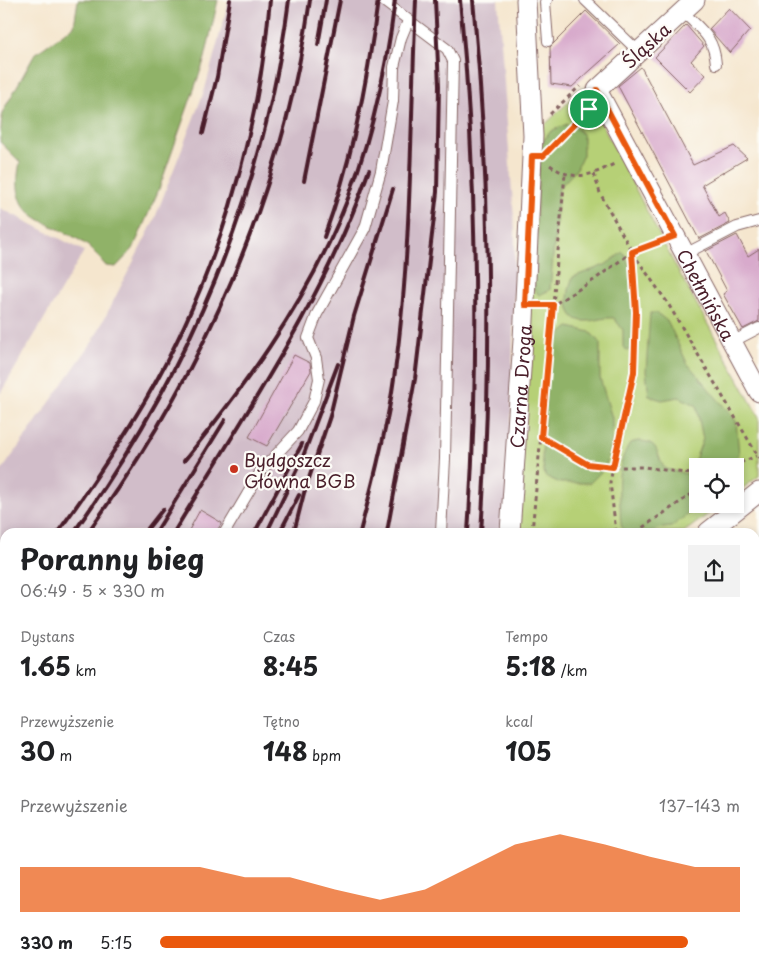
<!DOCTYPE html>
<html lang="pl">
<head>
<meta charset="utf-8">
<style>
	:root { --surface:#fff; --page:#f2f2f2; --text:#202124; --muted:#757577; --accent:#ea580c }
	body { margin:0; font-family:"Playpen Sans",sans-serif; background:var(--page); color:var(--text); height:100vh; display:flex; flex-direction:column; font-size:19px; white-space:nowrap }
	* { box-sizing:border-box; margin:0 }
	p { font-size:16px; color:var(--muted) }
	.icon { flex:none; width:28px; height:28px; fill:none; stroke:currentColor; stroke-width:2; stroke-linecap:round; stroke-linejoin:round }
	.map { position:relative; flex:1; overflow:hidden }
	.details { position:absolute; left:0px; top:528px; width:760px; height:444px; display:flex; flex-direction:column; background:var(--surface); border-radius:15px 15px 0 0; box-shadow:0 2px 8px #0003 }
	.details>* { flex:none }
	.fabs { position:absolute; left:689px; top:458px; display:grid; gap:10px }
	.fabs a { display:grid; place-items:center; width:55px; height:55px; border-radius:0px; background:var(--surface); box-shadow:0 2px 8px #0003; font-size:25px }
	.pin { position:absolute; display:grid; place-items:center; width:42px; height:42px; color:#fff; margin:-21px; border:2px solid #fff; border-radius:50%; box-shadow:0 1px 5px #0007 }
	.round { display:grid; place-items:center; flex:none; width:52px; height:52px; border-radius:0px; background:var(--page) }
	.overview { display:flex; align-items:center; justify-content:space-between; height:85px; padding:0 20px }
	h1 { font-size:28px; font-weight:700; line-height:38px }
	.figures { display:grid; grid-template-columns:repeat(3,1fr); gap:8px; height:85px; padding:5px 20px }
	.figures div { display:grid; align-content:center }
	.figures b { font-size:25px; font-weight:700 }
	.figures small { font-size:14px; font-weight:400 }
	.figures p { font-size:14px }
	.chart { height:140px; padding:10px 20px }
	.chart p { display:flex; justify-content:space-between }
	.chart svg { width:100%; height:90px; margin-top:5px; fill:var(--accent); opacity:.7 }
	ul { padding:0 20px; list-style:none; font-size:16px }
	li { display:grid; grid-template-columns:80px 60px 1fr; align-items:center; height:38px }
	li i { height:12px; border-radius:6px; background:var(--accent) }
	.map>svg:first-child { display:block }
	.industrial { fill:#d1bdc9 }
	.green { fill:#b6d076; stroke:#807850 }
	.forest { fill:#90b267; stroke:#6d6849 }
	.building { fill:#d8aacc }
	.lines { fill:none; stroke-linecap:round; stroke-linejoin:round }
	.lane-casing { stroke:#866564; stroke-width:12 }
	.street-casing { stroke:#866564; stroke-width:21 }
	.secondary-casing { stroke:#866564; stroke-width:29 }
	.path { stroke:#866564; stroke-width:3; stroke-dasharray:4 4; stroke-linecap:butt }
	.lane { stroke:#fff; stroke-width:10 }
	.street { stroke:#fff; stroke-width:19 }
	.secondary { stroke:#fff; stroke-width:28 }
	.rail { stroke:#4a1f2b; stroke-width:4 }
	.route-casing { stroke:#fff; stroke-width:10 }
	.route { stroke:#ea580c; stroke-width:6 }
	.poi-dot { fill:#c8321e; stroke:#fdfcf7; stroke-width:2 }
	.labels { text-anchor:middle; dominant-baseline:central; stroke-width:4.5; stroke-linejoin:round; paint-order:stroke }
	.street-label { font-size:18px; fill:#4a1f2b; stroke:#fdfcf7 }
	.poi-label { font-size:18px; fill:#4a1f2b; stroke:#fdfcf7; text-anchor:start }
</style>
</head>
<body>
<div class="map">
<svg width="759" height="971" viewBox="0 0 759 971">
	<rect width="100%" height="100%" fill="#fdfcf7"/>
	<filter id="ink" filterUnits="userSpaceOnUse"><feTurbulence type="fractalNoise" baseFrequency=".02" numOctaves="2"/><feDisplacementMap in="SourceGraphic" scale="10" xChannelSelector="R" yChannelSelector="G"/><feConvolveMatrix kernelMatrix="1 2 1 2 8 2 1 2 1" color-interpolation-filters="sRGB"/></filter>
	<filter id="wash" filterUnits="userSpaceOnUse"><feTurbulence type="fractalNoise" baseFrequency=".0096" numOctaves="4" result="noise"/><feDisplacementMap in="SourceGraphic" scale="20" xChannelSelector="R" yChannelSelector="G"/><feGaussianBlur stdDeviation="1.12" result="paint"/><feColorMatrix in="noise" values="0 0 0 0 0 0 0 0 0 0 0 0 0 0 0 0 0 1.4 0 .05"/><feComposite in="paint" operator="in"/></filter>
	<g filter="url(#wash)">
		<rect width="100%" height="100%" fill="#f5e6ce"/>
		<g class="industrial">
			<path d="M229 0H498L515 233 509 532H5V966H179L176 971H0V473L93 341 153 223 205 89Z"/>
			<path d="M0 208 84 251 0 394Z"/>
			<path d="M181 966H370L369 971H178Z"/>
		</g>
		<path class="green" d="M583 88 674 263 759 417V476L735 494V466H698V504H722L684 532H510L533 136Z"/>
		<g class="forest">
			<path d="M78 0H218L205 58 159 189 133 249 116 267 106 266C100 259 94 251 88 246 51 218 7 224 20 162L0 142 2 113 35 54 74 26Z"/>
			<path d="M567 124 575 126 583 135V155L576 170 559 188 550 290 539 295 533 288 540 145 551 131Z"/>
			<path d="M623 252C640 277 634 319 633 348L627 351 623 347V330L614 318C604 317 596 321 586 321 562 322 567 290 573 277L605 265Z"/>
			<path d="M650 313H657L668 322 687 363 736 421 739 454 733 464 727 466H698L697 469 695 460 703 439 696 405 679 397 662 400 649 396 646 371Z"/>
			<path d="M569 327 590 332 600 343V378L612 418V444L605 468 590 483H560L545 476 542 459 548 357 558 336Z"/>
			<path d="M638 441C662 442 654 453 665 469L697 476 698 504H700L698 507 671 527 657 529 654 532H624C619 523 621 516 620 505 617 483 618 462 630 443Z"/>
		</g>
		<g id="blocks">
			<g class="building">
				<path d="M729 8 750 30 730 53 709 29Z"/>
				<path d="M586 11 620 44 572 87 551 84 550 47Z"/>
				<path d="M686 25 704 46 691 61 706 75 690 92 655 57Z"/>
				<path d="M641 67 693 165 734 146 747 158 702 185 719 217 725 213 730 223 699 239 618 86Z"/>
				<path d="M737 235 748 256 759 249V321L743 329 723 294 727 291 706 251Z"/>
				<path d="M294 355 310 363 311 371 267 446 249 437Z"/>
				<path d="M200 510 222 523 216 532H188Z"/>
			</g>
		</g>
	</g>
	<g filter="url(#ink)">
		<use href="#blocks" fill-opacity="0" stroke="#866564" stroke-width="1"/>
		<g class="lines">
			<defs>
				<g id="lane">
					<path d="M382 0 447 49 453 61 445 459 441 532"/>
					<path d="M547 0 545 2 548 41"/>
					<path d="M585 0 639 52"/>
					<path d="M683 12C701 30 714 37 716 64"/>
					<path d="M685 254 737 227 759 221"/>
					<path d="M732 342 759 328"/>
					<path d="M225 532 261 471 298 431 314 401 319 379 316 358 308 338 317 314 365 228 381 171 393 101 394 67 401 38 408 21"/>
					<path d="M0 850 5 843"/>
					<path d="M214 971V970"/>
					<path d="M378 971 379 966"/>
				</g>
				<g id="street">
					<path id="s1" d="M695 0 597 90 759 392"/>
					<path id="s2" d="M510 532 523 340 533 136 526 0"/>
					<path d="M708 532 759 492"/>
					<path d="M450 971 451 966"/>
				</g>
				<path id="secondary" d="M738 971 744 966"/>
			</defs>
			<use href="#lane" class="lane-casing"/>
			<use href="#street" class="street-casing"/>
			<use href="#secondary" class="secondary-casing"/>
			<g class="path">
				<path d="M550 114 580 86"/>
				<path d="M551 148 589 109"/>
				<path d="M550 165C574 183 593 175 616 163"/>
				<path d="M594 174 600 193 632 252 667 302 759 458"/>
				<path d="M543 305H553L565 174"/>
				<path d="M541 437 587 463 613 467H644L698 475"/>
				<path d="M733 466 756 456"/>
				<path d="M532 532 553 305 594 280 632 252 658 243"/>
				<path d="M616 532 610 482 634 372 636 312 632 253"/>
				<path d="M636 532 698 490"/>
				<path d="M755 911 759 908"/>
				<path d="M673 971 680 966"/>
			</g>
			<use href="#lane" class="lane"/>
			<use href="#street" class="street"/>
			<use href="#secondary" class="secondary"/>
			<g class="rail">
				<path d="M460 0C477 177 480 355 468 532"/>
				<path d="M473 0C490 177 493 355 481 532"/>
				<path d="M318 45 326 0"/>
				<path d="M203 133 217 77 230 0"/>
				<path d="M304 181 340 0"/>
				<path d="M324 237C352 161 368 80 378 0"/>
				<path d="M184 461C243 388 300 311 338 223 368 153 386 75 395 0"/>
				<path d="M58 532C89 489 119 445 146 399 216 279 258 139 270 0"/>
				<path d="M74 532C190 370 263 199 289 0"/>
				<path d="M88 532C203 374 283 194 310 0"/>
				<path d="M145 532 163 509"/>
				<path d="M156 532 225 420"/>
				<path d="M174 532C244 415 324 300 369 170"/>
				<path d="M255 532 302 444"/>
				<path d="M267 532 302 459 338 364"/>
				<path d="M280 532 299 495"/>
				<path d="M294 532 304 493 330 416 354 316 393 189"/>
				<path d="M360 532C372 486 384 440 392 392 412 263 410 131 416 0"/>
				<path d="M387 532 415 379 437 192 439 86 435 0"/>
				<path d="M0 609 5 603"/>
				<path d="M0 629 5 623"/>
				<path d="M0 648 5 642"/>
				<path d="M0 738 5 731"/>
				<path d="M0 761 5 753"/>
				<path d="M0 813 5 806"/>
				<path d="M0 833 5 826"/>
				<path d="M0 904 5 896"/>
				<path d="M0 927 5 920"/>
				<path d="M0 948 5 941"/>
				<path d="M7 971 10 966"/>
				<path d="M22 971 25 966"/>
				<path d="M38 971 42 966"/>
				<path d="M53 971 56 966"/>
				<path d="M69 971 72 966"/>
				<path d="M84 971 87 966"/>
				<path d="M100 971 103 966"/>
				<path d="M165 971 168 966"/>
				<path d="M276 971 277 966"/>
				<path d="M413 971 414 966"/>
				<path d="M426 971 427 966"/>
			</g>
		</g>
	</g>
	<g class="lines" filter="url(#ink)">
		<defs>
			<path id="route" d="M597 90 675 236 632 252 636 312 634 372 613 467 587 464 541 437 553 305H525L532 156H543L589 109Z"/>
		</defs>
		<use href="#route" class="route-casing"/>
		<use href="#route" class="route"/>
	</g>
	<circle class="poi-dot" cx="234" cy="469" r="5"/>
	<g class="labels">
		<g class="street-label">
			<text transform="translate(646 45) rotate(-42)">Śląska</text>
			<text stroke="none"><textPath href="#s1" startOffset="365">Chełmińska</textPath></text>
			<text stroke="none"><textPath href="#s2" startOffset="146">Czarna Droga</textPath></text>
		</g>
		<g class="poi-label">
			<text x="244" y="459">Bydgoszcz<tspan x="244" dy="21">Główna BGB</tspan></text>
		</g>
	</g>
</svg>
<div class="fabs">
<a><svg class="icon" aria-label="locate" viewBox="0 0 24 24"><circle cx="12" cy="12" r="6"/><path d="M12 2v4M12 18v4M2 12h4M18 12h4"/></svg></a>
</div>
<div class="pin" style="left:589px;top:109px;background:#1e9e55"><svg class="icon" aria-label="arrive" viewBox="0 0 24 24"><path d="M6 21V4h12l-3 4 3 4H6"/></svg></div>
<section class="details">
<div class="overview"><div><h1>Poranny bieg</h1><p>06:49 · 5 × 330 m</p></div><a class="round"><svg class="icon" aria-label="share" viewBox="0 0 24 24"><path d="M12 15V3M7 8l5-5 5 5M5 13v7h14v-7"/></svg></a></div>
<div class="figures">
<div><p>Dystans</p><b>1.65<small> km</small></b></div>
<div><p>Czas</p><b>8:45</b></div>
<div><p>Tempo</p><b>5:18<small> /km</small></b></div>
</div>
<div class="figures">
<div><p>Przewyższenie</p><b>30<small> m</small></b></div>
<div><p>Tętno</p><b>148<small> bpm</small></b></div>
<div><p>kcal</p><b>105</b></div>
</div>
<div class="chart"><p><span>Przewyższenie</span>137–143 m</p>
<svg viewBox="0 0 160 44" preserveAspectRatio="none"><path d="M0 44V22L10 22L20 22L30 22L40 22L50 27L60 27L70 33L80 38L90 33L100 22L110 11L120 6L130 11L140 17L150 22L160 22V44z"/></svg>
</div>
<ul>
<li><b>330 m</b>5:15<i style="width:91%"></i></li>
</ul>
</section>
</div>
</body>
</html>
